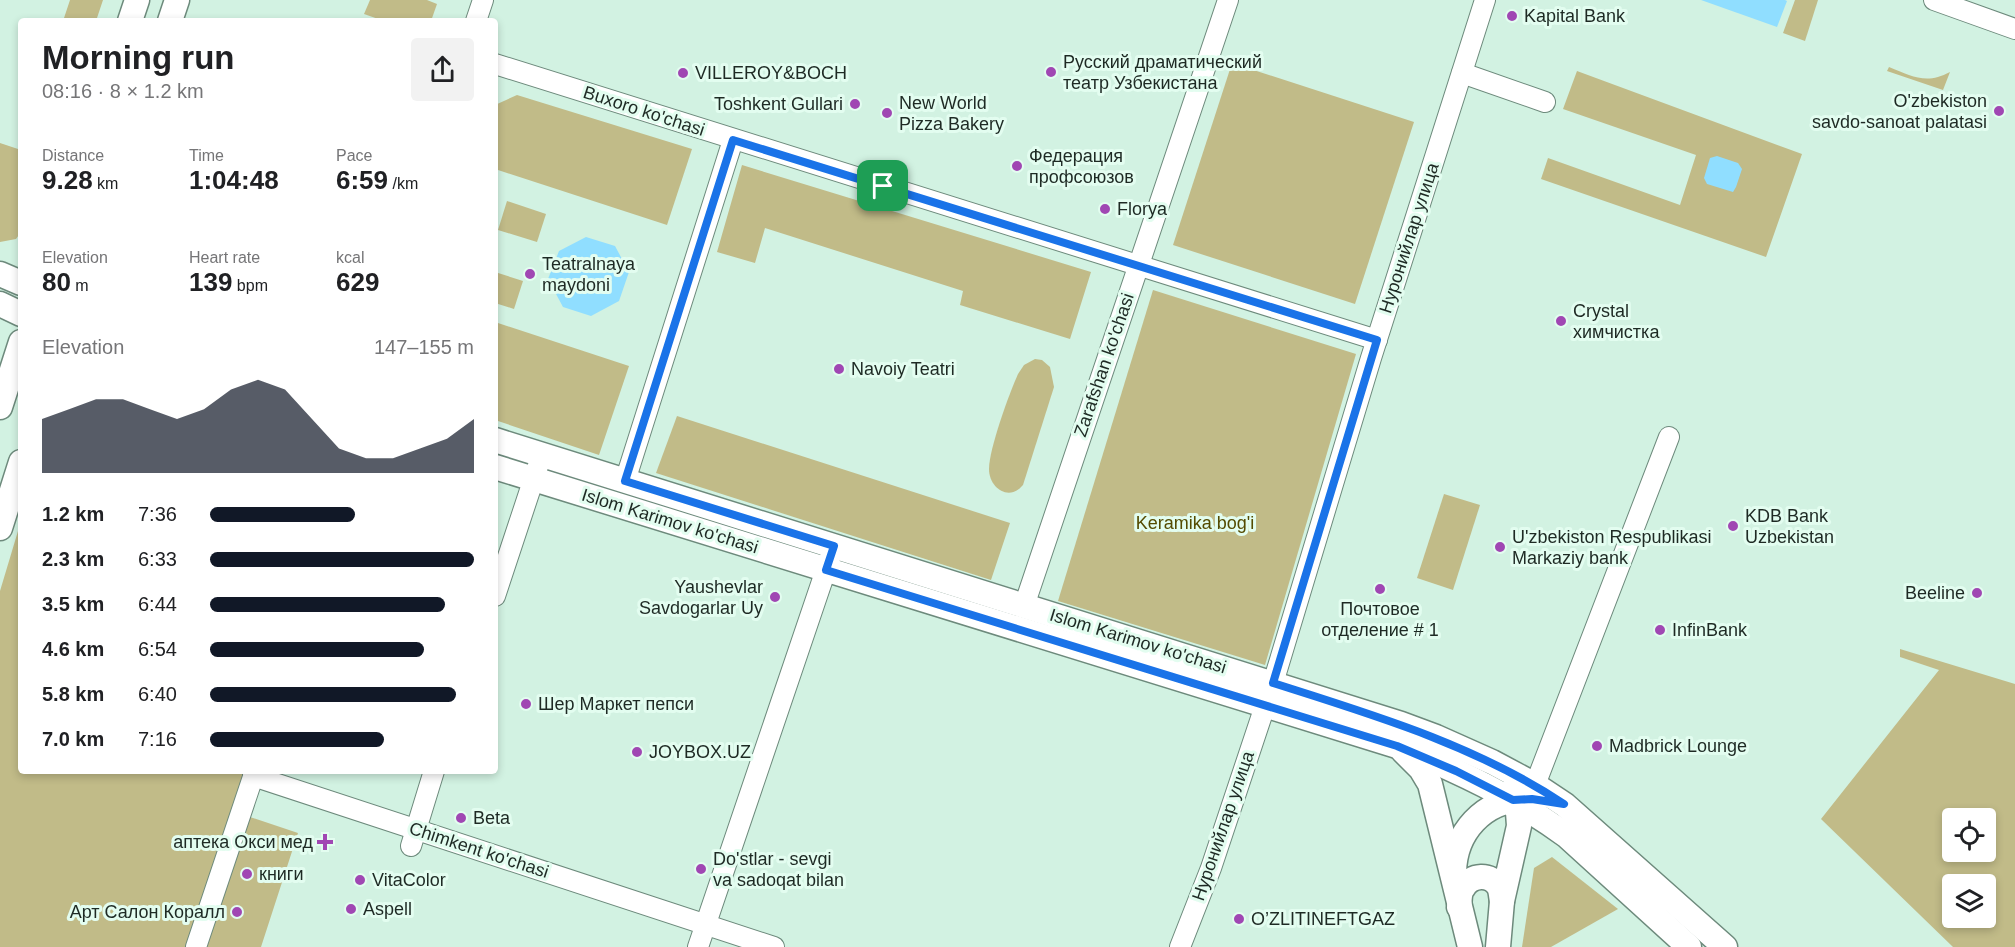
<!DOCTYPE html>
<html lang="en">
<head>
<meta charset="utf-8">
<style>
	:root { --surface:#fff; --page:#f2f2f2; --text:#202124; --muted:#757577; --accent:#111827 }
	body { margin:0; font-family:Helvetica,sans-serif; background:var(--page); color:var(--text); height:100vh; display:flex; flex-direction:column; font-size:22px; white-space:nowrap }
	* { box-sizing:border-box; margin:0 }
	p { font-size:20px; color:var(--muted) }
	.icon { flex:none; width:33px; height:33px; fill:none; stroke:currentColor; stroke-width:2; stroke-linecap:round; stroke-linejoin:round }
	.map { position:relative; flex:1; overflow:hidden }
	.side { position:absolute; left:18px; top:18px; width:480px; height:756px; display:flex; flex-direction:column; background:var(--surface); border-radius:6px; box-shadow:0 3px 9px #0003 }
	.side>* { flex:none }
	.controls { position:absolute; left:1942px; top:808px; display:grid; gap:12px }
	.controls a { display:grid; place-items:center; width:54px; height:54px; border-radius:6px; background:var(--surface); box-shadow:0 3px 9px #0003; font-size:30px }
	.pin { position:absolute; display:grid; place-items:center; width:51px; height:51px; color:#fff; margin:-26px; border-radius:12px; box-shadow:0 3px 9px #0006 }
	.round { display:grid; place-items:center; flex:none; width:63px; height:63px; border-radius:6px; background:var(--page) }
	.head { display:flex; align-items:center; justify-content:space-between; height:102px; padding:0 24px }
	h1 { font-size:33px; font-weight:800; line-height:45px }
	.figures { display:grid; grid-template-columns:repeat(3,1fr); gap:9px; height:102px; padding:6px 24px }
	.figures div { display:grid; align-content:center }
	.figures b { font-size:26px; font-weight:800 }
	.figures small { font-size:16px; font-weight:400 }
	.figures p { font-size:16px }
	.chart { height:168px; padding:12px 24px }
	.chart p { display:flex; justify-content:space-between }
	.chart svg { width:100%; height:108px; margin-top:6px; fill:var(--accent); opacity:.7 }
	ul { padding:0 24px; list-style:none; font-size:20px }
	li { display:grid; grid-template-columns:96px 72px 1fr; align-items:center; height:45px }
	li i { height:15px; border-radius:8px; background:var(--accent) }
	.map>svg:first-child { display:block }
	.green { fill:#c1bb88; fill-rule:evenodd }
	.water { fill:#90deff }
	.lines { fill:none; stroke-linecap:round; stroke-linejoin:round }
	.minor-casing { stroke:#6d8a7c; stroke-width:22 }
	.major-casing { stroke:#6d8a7c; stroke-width:27 }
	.minor { stroke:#fff; stroke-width:20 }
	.major { stroke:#fff; stroke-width:24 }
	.route-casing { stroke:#fff; stroke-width:12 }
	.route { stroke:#1a73e8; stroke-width:8 }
	.poi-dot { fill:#a047b3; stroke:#e3fdf0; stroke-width:2 }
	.labels { text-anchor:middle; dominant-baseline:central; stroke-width:6; stroke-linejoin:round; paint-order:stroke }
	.poi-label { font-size:18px; fill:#1e2a24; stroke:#e3fdf0; text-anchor:start }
	.street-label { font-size:18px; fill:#1e2a24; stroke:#e3fdf0 }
	.park-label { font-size:18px; fill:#544b01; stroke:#e3fdf0 }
</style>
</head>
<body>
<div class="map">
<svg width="2015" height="947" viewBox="0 0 2015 947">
	<rect width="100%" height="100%" fill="#d2f2e2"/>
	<g class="green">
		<path d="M70 0H103L96 21H63Z"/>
		<path d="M370 0H427L437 4 431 21H384L364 14Z"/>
		<path d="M1795 0H1818L1805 41 1783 33Z"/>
		<path d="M1232 63 1414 122 1355 304 1173 245Z"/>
		<path d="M1889 67C1912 76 1926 85 1950 72L1943 90 1887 71Z"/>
		<path d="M1577 71 1802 154 1766 257 1541 179 1548 158 1680 205 1696 155 1563 109Z"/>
		<path d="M517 95 692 149 667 225 495 169V105Z"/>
		<path d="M21 141V232L16 239 0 242V143L18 149Z"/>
		<path d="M742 165 1091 272 1070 339 960 305 963 291 765 228 755 263 717 252Z"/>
		<path d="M507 201 546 214 537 242 498 230Z"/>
		<path d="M495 272 523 281 514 309 495 303Z"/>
		<path d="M1153 290 1356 354 1265 665 1058 601Z"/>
		<path d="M495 322 629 366 599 455 495 420Z"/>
		<path d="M1035 359 1042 360 1050 367 1054 387 1023 485C1009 502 989 488 989 469 989 449 1009 394 1018 374L1024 365Z"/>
		<path d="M677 416 1010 523 991 580 656 473Z"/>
		<path d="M1444 494 1480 505 1453 590 1417 578Z"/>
		<path d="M21 521V771H251L238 813 298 833 261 947H0V591Z"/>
		<path d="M1900 649 2015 684V947H1953L1821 819 1939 670 1900 657ZM1953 819H1986V852H1953ZM1953 885H1986V918H1953Z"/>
		<path d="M1552 857 1618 909 1551 947H1522L1534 868Z"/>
	</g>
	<g class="water">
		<path d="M1701 0H1785L1787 1 1777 27Z"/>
		<path d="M1717 156 1738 163 1742 169 1736 187 1733 192 1707 184 1704 178 1710 158Z"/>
		<path d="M586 237 615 246 629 272 619 301 591 316 563 307 548 279 559 251Z"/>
	</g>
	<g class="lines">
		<defs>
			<g id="minor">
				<path d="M1934 0 2015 29"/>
				<path d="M476 21 483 0"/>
				<path d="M495 64 1377 340"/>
				<path d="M1462 73 1545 102"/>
				<path d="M625 481 733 140"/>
				<path d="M495 596 538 466"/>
				<path d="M1024 606 1228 0"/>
				<path d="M1273 683 1371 358 1485 0"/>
				<path d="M253 776 774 947"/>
				<path d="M1535 785 1669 437"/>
				<path d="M411 846 434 771"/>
				<path d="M196 947 255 771"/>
				<path d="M698 947 834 546"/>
				<path d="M1180 947 1211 868 1265 706"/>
			</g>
			<g id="major">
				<path d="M130 21 137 0"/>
				<path d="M170 21 177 0"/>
				<path d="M0 274 21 283"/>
				<path d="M0 304 21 314"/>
				<path d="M0 407 21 342"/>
				<path d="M495 440 1401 724 1436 737 1492 762 1535 785 1565 805 1725 947"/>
				<path d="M495 467 1397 746C1457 770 1514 797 1567 836L1689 947"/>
				<path d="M0 528 21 462"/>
				<path d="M1403 751 1421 769 1430 784 1470 947"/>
				<path d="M1454 872C1455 832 1483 801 1524 799"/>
				<path d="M1459 907C1460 900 1459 893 1463 888 1471 874 1491 873 1499 887 1501 891 1501 897 1502 901"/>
				<path d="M1498 947 1502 901 1519 826 1518 812 1509 793"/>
			</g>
		</defs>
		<use href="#minor" class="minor-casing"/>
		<use href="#major" class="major-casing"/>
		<use href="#minor" class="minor"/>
		<use href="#major" class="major"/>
	</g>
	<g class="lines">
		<defs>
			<path id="route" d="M733 140 1377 340 1273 683C1374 715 1475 745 1564 804L1532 799 1513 800 1456 771 1397 746 826 570 834 546 625 481Z"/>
		</defs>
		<use href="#route" class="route-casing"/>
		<use href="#route" class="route"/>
	</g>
	<g class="poi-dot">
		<circle cx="1512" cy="16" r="6"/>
		<circle cx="1051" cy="72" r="6"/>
		<circle cx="683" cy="73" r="6"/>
		<circle cx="855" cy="104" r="6"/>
		<circle cx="1999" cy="111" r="6"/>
		<circle cx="887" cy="113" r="6"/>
		<circle cx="1017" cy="166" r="6"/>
		<circle cx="1105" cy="209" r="6"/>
		<circle cx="530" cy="274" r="6"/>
		<circle cx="1561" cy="321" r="6"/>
		<circle cx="839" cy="369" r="6"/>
		<circle cx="1733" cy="526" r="6"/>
		<circle cx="1500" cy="547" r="6"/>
		<circle cx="1380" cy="589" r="6"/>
		<circle cx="1977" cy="593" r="6"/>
		<circle cx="775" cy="597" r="6"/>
		<circle cx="1660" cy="630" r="6"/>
		<circle cx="526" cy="704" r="6"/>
		<circle cx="1597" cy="746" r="6"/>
		<circle cx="637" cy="752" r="6"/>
		<circle cx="461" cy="818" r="6"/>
		<path d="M322 833h6v6h6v6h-6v6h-6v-6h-6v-6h6z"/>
		<circle cx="701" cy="869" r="6"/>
		<circle cx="247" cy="874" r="6"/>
		<circle cx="360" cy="880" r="6"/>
		<circle cx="351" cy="909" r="6"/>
		<circle cx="237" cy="912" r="6"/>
		<circle cx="1239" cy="919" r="6"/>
	</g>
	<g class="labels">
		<g class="poi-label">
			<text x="1524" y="16">Kapital Bank</text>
			<text x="1063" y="62">Русский драматический<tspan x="1063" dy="21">театр Узбекистана</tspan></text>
			<text x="695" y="73">VILLEROY&amp;BOCH</text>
			<text x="1987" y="101" text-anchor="end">O'zbekiston<tspan x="1987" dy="21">savdo-sanoat palatasi</tspan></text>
			<text x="899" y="103">New World<tspan x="899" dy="21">Pizza Bakery</tspan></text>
			<text x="843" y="104" text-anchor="end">Toshkent Gullari</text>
			<text x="1029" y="156">Федерация<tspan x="1029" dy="21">профсоюзов</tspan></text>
			<text x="1117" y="209">Florya</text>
			<text x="542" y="264">Teatralnaya<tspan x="542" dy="21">maydoni</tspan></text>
			<text x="1573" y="311">Crystal<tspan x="1573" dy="21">химчистка</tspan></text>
			<text x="851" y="369">Navoiy Teatri</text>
			<text x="1745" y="516">KDB Bank<tspan x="1745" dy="21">Uzbekistan</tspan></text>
			<text x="1512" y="537">U'zbekiston Respublikasi<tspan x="1512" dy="21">Markaziy bank</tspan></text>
			<text x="763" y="587" text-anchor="end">Yaushevlar<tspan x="763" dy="21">Savdogarlar Uy</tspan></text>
			<text x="1965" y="593" text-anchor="end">Beeline</text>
			<text x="1380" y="609" text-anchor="middle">Почтовое<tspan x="1380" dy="21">отделение # 1</tspan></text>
			<text x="1672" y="630">InfinBank</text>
			<text x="538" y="704">Шер Маркет пепси</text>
			<text x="1609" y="746">Madbrick Lounge</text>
			<text x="649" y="752">JOYBOX.UZ</text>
			<text x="473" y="818">Beta</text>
			<text x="313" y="842" text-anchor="end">аптека Окси мед</text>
			<text x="713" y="859">Do'stlar - sevgi<tspan x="713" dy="21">va sadoqat bilan</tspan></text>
			<text x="259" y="874">книги</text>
			<text x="372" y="880">VitaColor</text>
			<text x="363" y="909">Aspell</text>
			<text x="225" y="912" text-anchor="end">Арт Салон Коралл</text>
			<text x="1251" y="919">O’ZLITINEFTGAZ</text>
		</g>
		<g class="street-label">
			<text transform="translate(644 111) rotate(18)">Buxoro ko'chasi</text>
			<text transform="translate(1409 238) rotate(-72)">Нуронийлар улица</text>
			<text transform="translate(1104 365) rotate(-71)">Zarafshan ko'chasi</text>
			<text transform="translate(670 521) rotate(17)">Islom Karimov ko'chasi</text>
			<text transform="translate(1138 641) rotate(17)">Islom Karimov ko'chasi</text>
			<text transform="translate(1223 826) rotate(-71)">Нуронийлар улица</text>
			<text transform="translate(479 850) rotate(18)">Chimkent ko'chasi</text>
		</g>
		<g class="park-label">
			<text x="1195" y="523">Keramika bog'i</text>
		</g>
	</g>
</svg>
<div class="controls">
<a><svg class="icon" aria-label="locate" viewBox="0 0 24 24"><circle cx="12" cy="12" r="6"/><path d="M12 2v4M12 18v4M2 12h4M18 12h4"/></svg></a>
<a><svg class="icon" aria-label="layers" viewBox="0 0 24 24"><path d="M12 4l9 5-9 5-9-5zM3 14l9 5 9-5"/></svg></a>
</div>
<div class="pin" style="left:883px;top:186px;background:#1e9e55"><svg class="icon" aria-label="arrive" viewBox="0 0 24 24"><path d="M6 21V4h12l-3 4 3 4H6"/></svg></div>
<section class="side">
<div class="head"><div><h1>Morning run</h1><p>08:16 · 8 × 1.2 km</p></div><a class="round"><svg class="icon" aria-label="share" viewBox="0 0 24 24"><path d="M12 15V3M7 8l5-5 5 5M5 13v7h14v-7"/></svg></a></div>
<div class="figures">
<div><p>Distance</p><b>9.28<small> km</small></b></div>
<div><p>Time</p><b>1:04:48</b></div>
<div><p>Pace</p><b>6:59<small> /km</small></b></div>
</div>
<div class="figures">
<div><p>Elevation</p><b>80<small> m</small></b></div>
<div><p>Heart rate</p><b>139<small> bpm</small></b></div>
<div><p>kcal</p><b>629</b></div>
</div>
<div class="chart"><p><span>Elevation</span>147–155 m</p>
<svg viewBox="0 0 160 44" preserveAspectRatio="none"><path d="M0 44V22L10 18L20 14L30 14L40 18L50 22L60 18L70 10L80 6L90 10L100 22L110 34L120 38L130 38L140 34L150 30L160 22V44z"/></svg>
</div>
<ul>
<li><b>1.2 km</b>7:36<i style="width:55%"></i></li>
<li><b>2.3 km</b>6:33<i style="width:100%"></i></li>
<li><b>3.5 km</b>6:44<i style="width:89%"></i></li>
<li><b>4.6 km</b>6:54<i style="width:81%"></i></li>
<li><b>5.8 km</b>6:40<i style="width:93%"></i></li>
<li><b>7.0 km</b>7:16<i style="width:66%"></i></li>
</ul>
</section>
</div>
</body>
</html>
